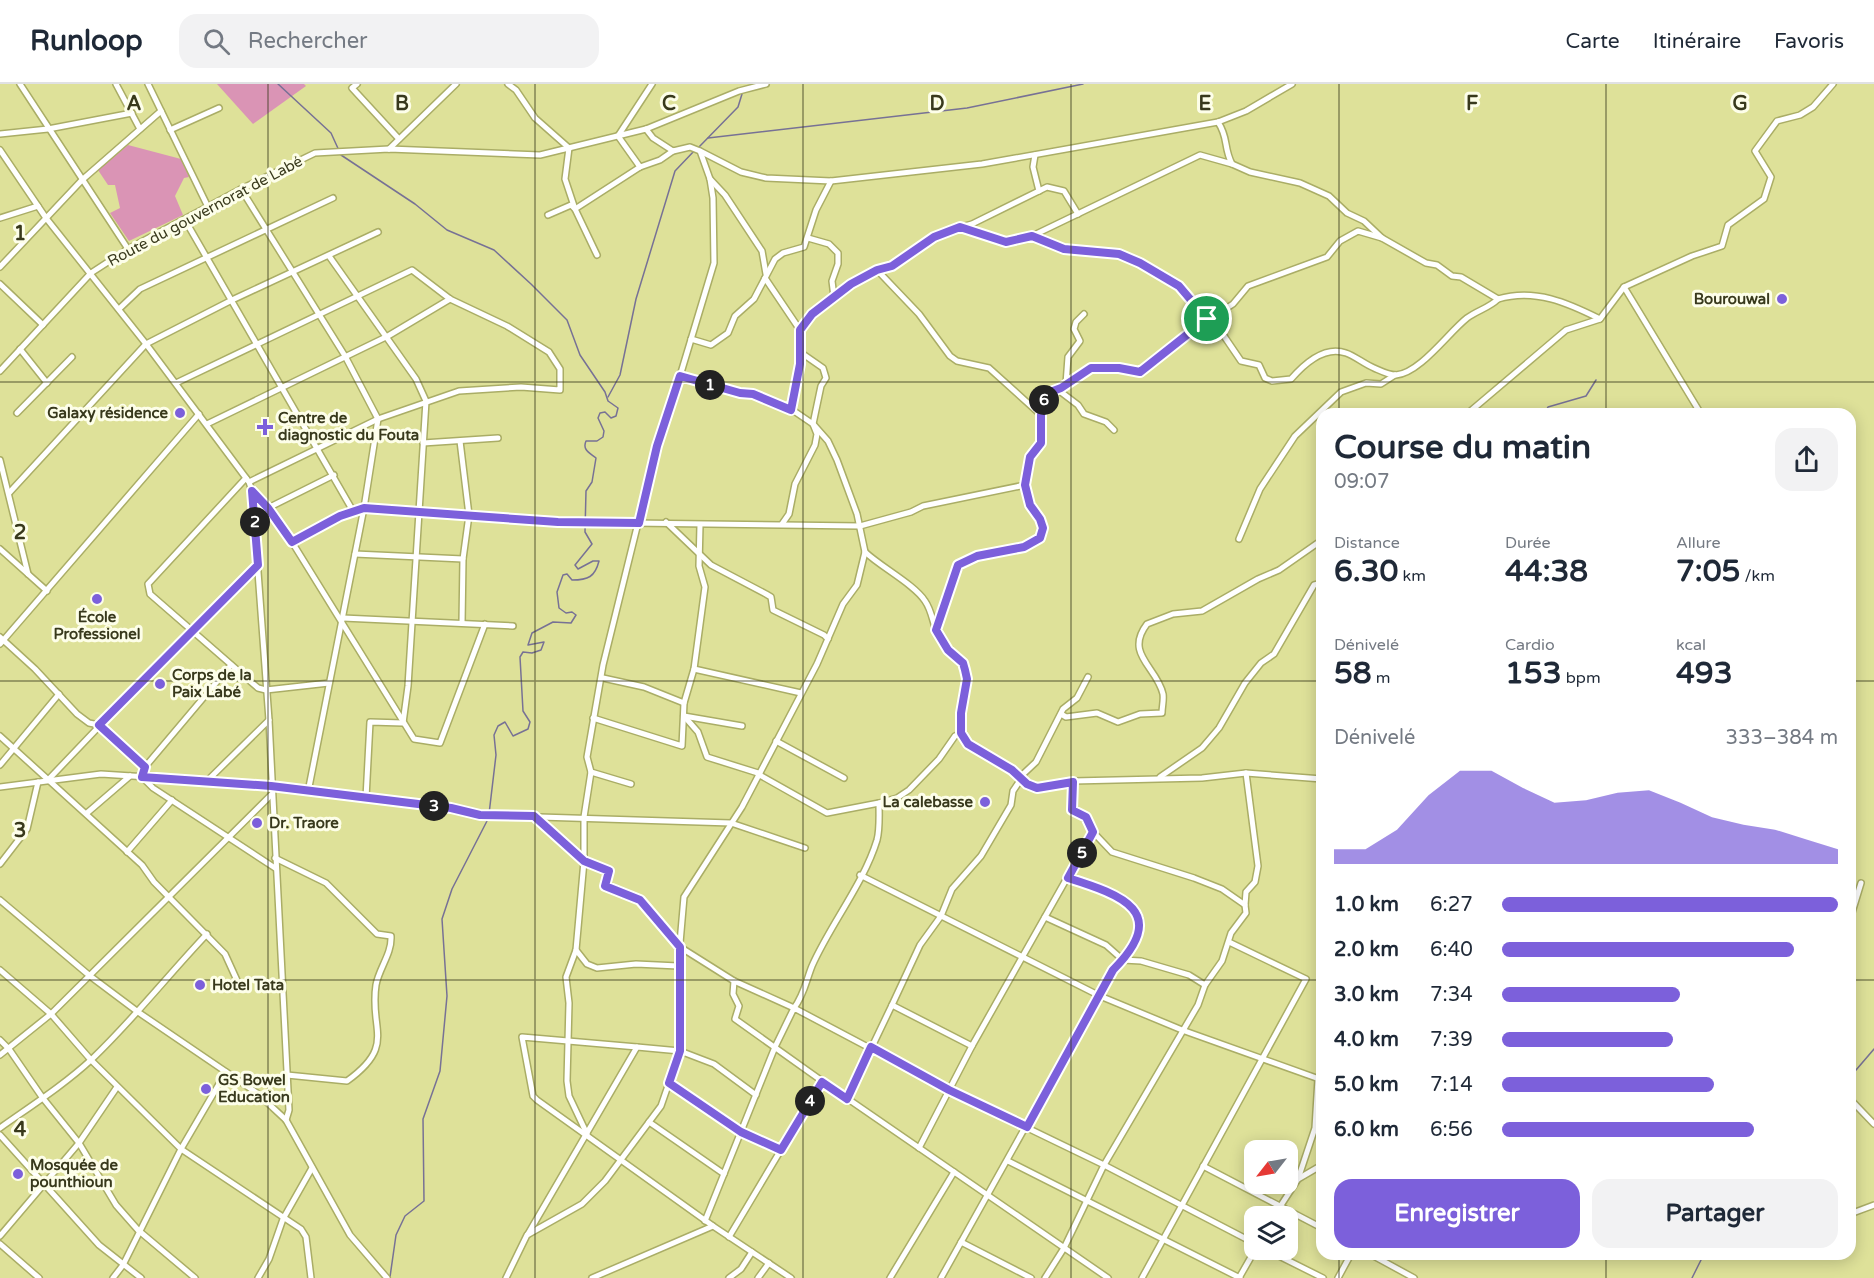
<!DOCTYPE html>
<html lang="fr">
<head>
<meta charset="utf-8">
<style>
	:root { --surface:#fff; --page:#f2f2f3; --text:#1f2937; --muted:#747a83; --line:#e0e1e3; --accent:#7c60db }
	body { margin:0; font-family:"Varela Round",sans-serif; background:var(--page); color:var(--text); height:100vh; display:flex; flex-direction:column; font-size:22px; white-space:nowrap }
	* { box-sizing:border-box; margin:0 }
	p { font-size:20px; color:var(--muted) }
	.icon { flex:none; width:33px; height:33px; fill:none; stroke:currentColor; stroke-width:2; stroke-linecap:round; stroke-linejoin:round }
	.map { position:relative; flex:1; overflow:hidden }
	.sheet { position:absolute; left:1316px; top:324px; width:540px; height:852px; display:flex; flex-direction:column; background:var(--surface); border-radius:18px; box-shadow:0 3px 15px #0003 }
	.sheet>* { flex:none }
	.needle { width:39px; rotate:239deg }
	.fabs { position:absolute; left:1244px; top:1056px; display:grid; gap:12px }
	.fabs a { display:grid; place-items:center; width:54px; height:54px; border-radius:12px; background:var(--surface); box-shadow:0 3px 15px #0003; font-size:30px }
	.pin { position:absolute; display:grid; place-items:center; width:51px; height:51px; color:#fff; margin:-26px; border:3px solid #fff; border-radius:50%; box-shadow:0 2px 6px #0007 }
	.km { position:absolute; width:30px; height:30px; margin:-15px; border-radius:50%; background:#222; color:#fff; font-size:16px; line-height:30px; text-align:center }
	.round { display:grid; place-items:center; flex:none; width:63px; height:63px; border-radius:18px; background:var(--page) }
	.overview { display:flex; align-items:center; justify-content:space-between; height:102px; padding:0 18px }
	h1 { font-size:33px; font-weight:700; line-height:45px }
	.stats { display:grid; grid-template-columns:repeat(3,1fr); gap:9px; height:102px; padding:6px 18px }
	.stats div { display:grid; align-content:center }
	.stats b { font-size:30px; font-weight:700 }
	.stats small { font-size:16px; font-weight:400 }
	.stats p { font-size:16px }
	.chart { height:168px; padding:12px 18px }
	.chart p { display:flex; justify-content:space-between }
	.chart svg { width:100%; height:108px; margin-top:6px; fill:var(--accent); opacity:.7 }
	.button { display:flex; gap:12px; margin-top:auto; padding:12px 18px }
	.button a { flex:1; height:69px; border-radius:18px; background:var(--accent); color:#fff; font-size:24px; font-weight:700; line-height:69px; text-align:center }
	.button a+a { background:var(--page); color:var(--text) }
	ul { padding:0 18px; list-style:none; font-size:20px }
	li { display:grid; grid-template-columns:96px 72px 1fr; align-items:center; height:45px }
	li i { height:15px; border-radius:8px; background:var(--accent) }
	header { display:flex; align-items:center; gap:36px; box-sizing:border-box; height:84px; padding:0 30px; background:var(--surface); border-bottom:2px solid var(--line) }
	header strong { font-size:28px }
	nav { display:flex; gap:33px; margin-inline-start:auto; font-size:21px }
	.search { width:420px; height:54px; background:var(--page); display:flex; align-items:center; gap:15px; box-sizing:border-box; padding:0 21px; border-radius:18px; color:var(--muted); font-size:22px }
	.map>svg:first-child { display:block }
	.green { fill:#da94b5 }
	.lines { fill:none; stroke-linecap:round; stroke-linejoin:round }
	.stream { stroke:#777195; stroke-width:1.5 }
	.minor-casing { stroke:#aaad66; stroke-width:8 }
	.minor { stroke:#fff; stroke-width:5 }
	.route-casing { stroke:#fff; stroke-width:12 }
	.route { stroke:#7c60db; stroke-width:8 }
	.grid { fill:none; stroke:#38391c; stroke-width:1.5; stroke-opacity:0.55 }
	.poi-dot { fill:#7c60db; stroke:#fdfee9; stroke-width:2 }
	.labels { text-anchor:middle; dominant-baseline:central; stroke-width:6; stroke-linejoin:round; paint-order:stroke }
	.street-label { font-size:15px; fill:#38391c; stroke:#fdfee9 }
	.poi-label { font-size:15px; font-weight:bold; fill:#38391c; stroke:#fdfee9; text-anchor:start }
	.grid-label { font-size:20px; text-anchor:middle; font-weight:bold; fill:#38391c; stroke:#fdfee9; stroke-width:6; stroke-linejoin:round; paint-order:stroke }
</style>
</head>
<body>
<header>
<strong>Runloop</strong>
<div class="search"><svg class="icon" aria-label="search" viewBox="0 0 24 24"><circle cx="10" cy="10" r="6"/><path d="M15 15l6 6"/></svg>Rechercher</div>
<nav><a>Carte</a><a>Itinéraire</a><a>Favoris</a></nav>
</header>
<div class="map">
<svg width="1874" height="1194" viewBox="0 0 1874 1194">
	<rect width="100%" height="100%" fill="#dee199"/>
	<g class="green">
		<path d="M217 0H304L306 2 253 40Z"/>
		<path d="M128 61 181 75 189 93 184 94 175 112 183 131 129 157 110 129 120 124 115 101H108L98 86Z"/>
	</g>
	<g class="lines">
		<g class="stream">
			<path d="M278 0 331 49 341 71 415 120 447 146 494 166 531 200 567 236 580 271 605 308 608 317 618 324 616 332 611 334 605 328 600 329 598 334 604 347 603 353 597 357H586C582 366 590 369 596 374L592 398 586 407 585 448 592 460 575 481 578 485 593 477H599C595 493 588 496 572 496L567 490 563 491 557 508 559 524 566 529 572 528 576 531 571 539 553 538 532 549 528 561 544 558 541 566 532 569 523 568 520 573 523 627 530 638 528 645 513 652 505 638 498 642 494 651 496 671 489 730"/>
			<path d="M708 54 967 24 1083 0"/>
			<path d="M699 63 738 23 742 10"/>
			<path d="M608 313 620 291 636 215 675 87 695 66"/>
			<path d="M1544 330 1548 323 1586 312 1596 296"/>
			<path d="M1850 993 1874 965"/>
			<path d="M390 1193 396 1151 405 1132 424 1117 423 1035 440 987 447 912 442 835 452 805 488 735"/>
			<path d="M1692 1194 1704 1170"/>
		</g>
		<defs>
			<g id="minor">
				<path d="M20 0 128 165"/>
				<path d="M116 0 140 45"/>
				<path d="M148 0 208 123"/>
				<path d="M357 0 352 4 399 55"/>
				<path d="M508 0 516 6 535 34 569 64 565 95 575 125 597 171"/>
				<path d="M1218 38C1229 55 1223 62 1232 80L1250 88 1300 99 1329 112 1347 129 1364 137 1382 154 1426 179 1437 181 1452 192 1461 193 1498 215C1535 204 1568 219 1600 235"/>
				<path d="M646 45 653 54 673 67 690 63 700 67 710 95 713 114 714 179 680 292"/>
				<path d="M170 46 219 24"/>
				<path d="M0 50 48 45 132 29"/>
				<path d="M389 65 456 0"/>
				<path d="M0 66 46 134 146 260 249 398 252 407 269 636 289 1026 286 1036"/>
				<path d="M700 67 741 88 766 94 831 97 982 80 1218 38 1246 27 1292 0"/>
				<path d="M1035 71 1033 83 1039 107"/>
				<path d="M640 83 618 52 652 0"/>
				<path d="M710 95 725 111 762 167 766 190"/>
				<path d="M241 105 345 272 378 335 364 424 308 708"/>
				<path d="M548 131 571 121 575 125 640 83 660 76 673 67"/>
				<path d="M0 134 38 122"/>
				<path d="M185 136 353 427"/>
				<path d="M962 144 1006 157 1032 152 1200 71 1232 80"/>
				<path d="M1032 152 1064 165 1119 170 1140 179 1179 202 1224 252 1241 277 1259 281 1265 294 1272 297 1291 295C1304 280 1324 261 1346 269 1355 272 1364 280 1374 284 1381 287 1388 291 1396 291 1420 289 1448 249 1467 234 1478 226 1489 224 1498 215"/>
				<path d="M808 154 829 160 838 169V180L832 197 834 213"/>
				<path d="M329 172 416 295 426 317 408 602 403 639 370 638 366 714"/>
				<path d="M0 183 82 96 161 27"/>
				<path d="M877 186 919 230 950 272 957 277 989 284 1041 331"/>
				<path d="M765 194 800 246"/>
				<path d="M0 200 43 241"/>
				<path d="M1624 203 1701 330"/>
				<path d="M119 225 140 205 333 114"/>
				<path d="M691 255 711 261 728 249 735 232 754 215 775 175 783 169 804 163 816 126 831 97"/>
				<path d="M20 265 47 299"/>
				<path d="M0 287 91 189 128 165 241 105 315 69 389 65 540 71 646 45 739 7 766 0"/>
				<path d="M176 299 412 186 450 215 507 242 549 268 560 285V306L521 303 459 307 378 335 249 398"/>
				<path d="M1066 300 1068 273 1080 257 1074 245 1076 238 1084 230"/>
				<path d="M1057 305 1078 321 1084 330 1106 338 1114 346"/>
				<path d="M791 325 799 280 800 246 812 230 828 217 851 200 877 186 892 182 934 153 950 146 972 140 1047 103 1064 107 1078 130"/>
				<path d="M17 329 72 273"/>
				<path d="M1467 330 1566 246 1600 235 1624 203 1692 172 1722 162 1728 141 1764 115 1771 93 1755 67 1777 37 1800 31 1813 23 1833 0"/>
				<path d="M207 340 388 252 450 215"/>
				<path d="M460 357 469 431 463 475 462 539"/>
				<path d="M423 359 498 354"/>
				<path d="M0 376 28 490"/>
				<path d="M246 394 148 500 150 510 258 604 266 606 329 599"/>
				<path d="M252 407 268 424 292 458 414 655 440 659 485 540"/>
				<path d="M9 409 146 260 232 216 378 148"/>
				<path d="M268 424 334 391"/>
				<path d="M666 438 711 481 766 510 771 513 773 526 824 551 828 555"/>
				<path d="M782 440 789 430 795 400 815 361 817 350 813 340 821 302 826 294 823 284 800 268"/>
				<path d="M1239 455 1260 405 1295 352 1341 308 1366 299 1381 300 1395 291"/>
				<path d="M292 458 340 432 364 424 558 438 860 442 911 428 923 422 1025 401 1030 373 1041 359V331L1045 310 1061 304 1091 284H1119L1140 288 1184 252 1233 220 1248 202 1327 173 1340 157 1358 147 1382 154"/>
				<path d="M0 465 47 507"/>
				<path d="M865 468C881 483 915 501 925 517 933 528 933 544 940 555 948 567 962 573 965 587 972 609 950 638 967 658 979 672 1006 680 1020 693"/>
				<path d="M355 470 463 475"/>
				<path d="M343 534 513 542"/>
				<path d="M936 545 958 481C983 466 1021 471 1040 454 1045 437 1036 435 1030 421 1026 415 1027 407 1025 401"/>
				<path d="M0 553 35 585 77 630 89 639 99 641 145 683"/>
				<path d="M0 560 199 330"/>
				<path d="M231 581 145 683 142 693 153 704 275 784"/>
				<path d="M694 585 801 609"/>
				<path d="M1088 593 1077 614 1063 625 1036 678 1020 693C1035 709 1055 701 1073 697V726L1086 733 1093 748"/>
				<path d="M603 594 644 603 684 619"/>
				<path d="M1061 630 1066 633 1097 629 1118 638 1140 630 1162 629C1162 623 1164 616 1163 610 1157 583 1124 570 1147 540L1173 530 1202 527 1258 495 1279 486 1322 456"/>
				<path d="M684 632 698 648 707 673 758 689"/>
				<path d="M684 632 742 642"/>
				<path d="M593 634 682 662 684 619 694 585 705 503 699 482 700 441"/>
				<path d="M0 652 142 781 154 798 225 870 240 903"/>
				<path d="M776 657 844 694"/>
				<path d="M0 681 59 610"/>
				<path d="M591 688 631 700"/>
				<path d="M758 690 827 729 879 719 897 714 909 706 939 675 955 652 961 649"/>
				<path d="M1160 693 1202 664 1219 644 1245 599 1261 579 1274 570 1314 501 1322 499"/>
				<path d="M48 696 191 546 258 481"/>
				<path d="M1073 697 1202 694 1246 689 1322 695"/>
				<path d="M206 698 269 636"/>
				<path d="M0 703 101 690 271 701 451 724 479 731 731 739 805 764"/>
				<path d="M87 729 130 692"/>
				<path d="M534 732 584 777 609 787 605 802 640 816 680 863 734 897 733 910 739 922 735 935 822 997 729 1153"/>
				<path d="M127 768 172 716"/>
				<path d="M275 774 326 799 377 850 391 852C392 870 379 884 376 901 369 946 397 961 347 997L287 991"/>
				<path d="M0 780 27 745 38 698"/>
				<path d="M860 791 1100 912 1182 946 1322 996"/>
				<path d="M0 816 90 892 138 928 257 1009 286 1036 350 1151 387 1194"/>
				<path d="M1245 821 1246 808 1255 798 1258 782 1246 689"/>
				<path d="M1045 833 1106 861 1123 876C1128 866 1136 856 1140 846 1149 816 1087 800 1068 793"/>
				<path d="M1850 835 1861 799"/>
				<path d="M576 866 587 880 597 884 636 880 678 882"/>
				<path d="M0 886 51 930 91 976 181 1065 301 1145 306 1153 311 1194"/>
				<path d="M734 897 794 924C804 911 806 897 812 882 830 841 864 799 877 756 880 745 879 731 879 719"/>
				<path d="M892 921 920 861 941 832 952 805 981 772 1011 721 1013 707 1021 695"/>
				<path d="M0 956 9 965 42 1013 79 1059 116 1121 138 1146 195 1194"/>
				<path d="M637 963 522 953 533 1012 537 1016 713 1142 791 1194"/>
				<path d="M0 971 51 930 271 711"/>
				<path d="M822 997 1108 1194"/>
				<path d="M669 999 741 1049 781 1066"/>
				<path d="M847 1015 892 921 972 962"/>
				<path d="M1850 1015 1874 1040"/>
				<path d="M649 1038 724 1090"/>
				<path d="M0 1044C31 1022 64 1001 92 975 133 936 168 891 207 850"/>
				<path d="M0 1051 99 1161 141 1194"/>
				<path d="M919 1064 972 962 1093 748 1112 768 1194 794 1222 805 1245 821 1246 829 1231 849 1222 877 1205 901 1198 921 1104 1081 1064 1164 1045 1194"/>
				<path d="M1008 1077 1240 1194"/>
				<path d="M1203 1082 1322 1144"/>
				<path d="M1298 1095 1315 1044 1318 995"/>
				<path d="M1850 1130 1874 1121"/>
				<path d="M1274 1132 1298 1095 1322 1081"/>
				<path d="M705 1137 775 963 794 924 949 1006 1104 1081 1254 1159"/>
				<path d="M528 1150 637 963 680 967 714 980 756 1011"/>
				<path d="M0 1152 79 1059 117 1003"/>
				<path d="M961 1158 1031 1194"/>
				<path d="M0 1160 39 1194"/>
				<path d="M1267 1166 1323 1194"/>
				<path d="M1370 1170 1414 1194"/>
				<path d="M113 1194 123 1181 181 1065 226 988"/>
				<path d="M258 1194 269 1175 283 1135 312 1084"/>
				<path d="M506 1194 527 1151 582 1120 605 1097 661 1022 680 967 678 882 684 813 742 723 817 580 843 520 857 501 865 468 857 430 837 376 828 357 813 340 791 325 762 313 680 292 657 362 603 581 587 673 591 688 584 733V777L576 866 566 893 569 919 567 997 569 1012 587 1050"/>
				<path d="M592 1194 713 1142"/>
				<path d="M729 1194 741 1185 752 1168"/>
				<path d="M758 1194 769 1179"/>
				<path d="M890 1194 954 1088"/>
				<path d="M941 1194 1113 886 1123 876 1141 877 1189 891 1205 901"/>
				<path d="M1142 1194 1306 895 1229 858"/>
				<path d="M1239 1194 1255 1166"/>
				<path d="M1338 1194 1351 1170"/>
			</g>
		</defs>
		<use href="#minor" class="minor-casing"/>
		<use href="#minor" class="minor"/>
	</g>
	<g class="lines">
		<defs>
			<path id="route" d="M960 143 1006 158 1032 152 1064 165 1119 170 1140 179 1179 202 1207 235 1140 288 1119 284H1091L1061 304 1045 310 1041 331V359L1030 373 1025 401 1030 421 1040 435 1043 444 1040 454 1024 463 977 472 958 481 936 546 948 566 963 579 965 586 967 595 961 629V649L968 660 1012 686 1027 700 1037 704 1073 698 1072 726 1086 733 1093 748 1068 794C1122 811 1171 828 1113 886L1027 1043 949 1006 871 963 847 1015 822 998 781 1066 741 1048 669 999 680 967V863L640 816 605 802 609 787 584 777 534 732 480 731 451 724 271 702 142 693 145 683 99 641 258 481 252 407 268 424 292 458 340 432 364 424 558 438 639 439 657 362 680 292 740 309 753 310 791 326 800 280V246L812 230 851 200 877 186 892 182 934 153Z"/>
		</defs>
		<use href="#route" class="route-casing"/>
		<use href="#route" class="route"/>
	</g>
	<path class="grid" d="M268 0V1194M535 0V1194M803 0V1194M1071 0V1194M1339 0V330M1606 0V330M0 298H1874M0 597H1322M1850 597H1874M0 896H1322M1850 896H1874M1339 1170V1194M1606 1170V1194"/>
	<g class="poi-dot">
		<circle cx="1782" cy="215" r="6"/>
		<circle cx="180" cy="329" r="6"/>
		<path d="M262 334h6v6h6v6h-6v6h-6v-6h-6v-6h6z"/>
		<circle cx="97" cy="515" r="6"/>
		<circle cx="160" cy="600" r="6"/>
		<circle cx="985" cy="718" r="6"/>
		<circle cx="257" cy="739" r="6"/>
		<circle cx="200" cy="901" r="6"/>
		<circle cx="206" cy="1005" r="6"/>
		<circle cx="18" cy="1090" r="6"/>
	</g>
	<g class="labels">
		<g class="street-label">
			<text transform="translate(205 127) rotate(-28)">Route du gouvernorat de Labé</text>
		</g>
		<g class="poi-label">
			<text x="1770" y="215" text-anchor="end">Bourouwal</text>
			<text x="168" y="329" text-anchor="end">Galaxy résidence</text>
			<text x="278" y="334">Centre de<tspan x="278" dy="17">diagnostic du Fouta</tspan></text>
			<text x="97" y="533" text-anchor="middle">École<tspan x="97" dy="17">Professionel</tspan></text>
			<text x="172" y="591">Corps de la<tspan x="172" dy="17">Paix Labé</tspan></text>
			<text x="973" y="718" text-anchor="end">La calebasse</text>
			<text x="269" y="739">Dr. Traore</text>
			<text x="212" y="901">Hotel Tata</text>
			<text x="218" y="996">GS Bowel<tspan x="218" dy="17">Education</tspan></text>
			<text x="30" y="1081">Mosquée de<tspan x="30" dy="17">pounthioun</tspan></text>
		</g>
	</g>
	<g class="grid-label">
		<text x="134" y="26">A</text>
		<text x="402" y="26">B</text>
		<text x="669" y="26">C</text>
		<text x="937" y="26">D</text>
		<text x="1205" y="26">E</text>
		<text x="1472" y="26">F</text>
		<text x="1740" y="26">G</text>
		<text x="20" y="156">1</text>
		<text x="20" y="455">2</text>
		<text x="20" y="753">3</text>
		<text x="20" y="1052">4</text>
	</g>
</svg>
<div class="fabs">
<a><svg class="needle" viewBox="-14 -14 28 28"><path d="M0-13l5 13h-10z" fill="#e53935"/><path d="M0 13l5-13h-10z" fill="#747a83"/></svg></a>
<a><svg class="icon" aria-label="layers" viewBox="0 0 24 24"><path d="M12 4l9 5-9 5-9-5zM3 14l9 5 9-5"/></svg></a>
</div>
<div class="pin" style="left:1207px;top:235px;background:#1e9e55"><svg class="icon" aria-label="arrive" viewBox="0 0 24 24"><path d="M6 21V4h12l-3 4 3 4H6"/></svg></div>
<b class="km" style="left:710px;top:301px">1</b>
<b class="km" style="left:255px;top:438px">2</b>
<b class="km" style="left:434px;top:722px">3</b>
<b class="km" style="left:810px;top:1017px">4</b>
<b class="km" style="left:1082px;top:769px">5</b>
<b class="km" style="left:1044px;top:316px">6</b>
<section class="sheet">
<div class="overview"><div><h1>Course du matin</h1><p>09:07</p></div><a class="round"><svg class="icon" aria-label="share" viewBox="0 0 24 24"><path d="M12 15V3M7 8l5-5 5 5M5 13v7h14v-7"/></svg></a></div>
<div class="stats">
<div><p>Distance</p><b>6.30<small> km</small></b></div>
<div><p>Durée</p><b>44:38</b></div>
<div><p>Allure</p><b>7:05<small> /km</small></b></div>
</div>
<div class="stats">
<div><p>Dénivelé</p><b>58<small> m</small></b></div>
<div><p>Cardio</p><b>153<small> bpm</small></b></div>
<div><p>kcal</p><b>493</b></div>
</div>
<div class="chart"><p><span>Dénivelé</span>333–384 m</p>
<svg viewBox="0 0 160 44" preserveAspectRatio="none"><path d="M0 44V38L10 38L20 30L30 16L40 6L50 6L60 13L70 19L80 18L90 15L100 14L110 19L120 25L130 28L140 30L150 34L160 38V44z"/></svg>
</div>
<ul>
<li><b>1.0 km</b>6:27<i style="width:100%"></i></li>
<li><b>2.0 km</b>6:40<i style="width:87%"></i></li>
<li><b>3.0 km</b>7:34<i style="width:53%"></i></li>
<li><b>4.0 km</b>7:39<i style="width:51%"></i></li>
<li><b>5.0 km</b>7:14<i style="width:63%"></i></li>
<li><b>6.0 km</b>6:56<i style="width:75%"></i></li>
</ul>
<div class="button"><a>Enregistrer</a><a>Partager</a></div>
</section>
</div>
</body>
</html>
